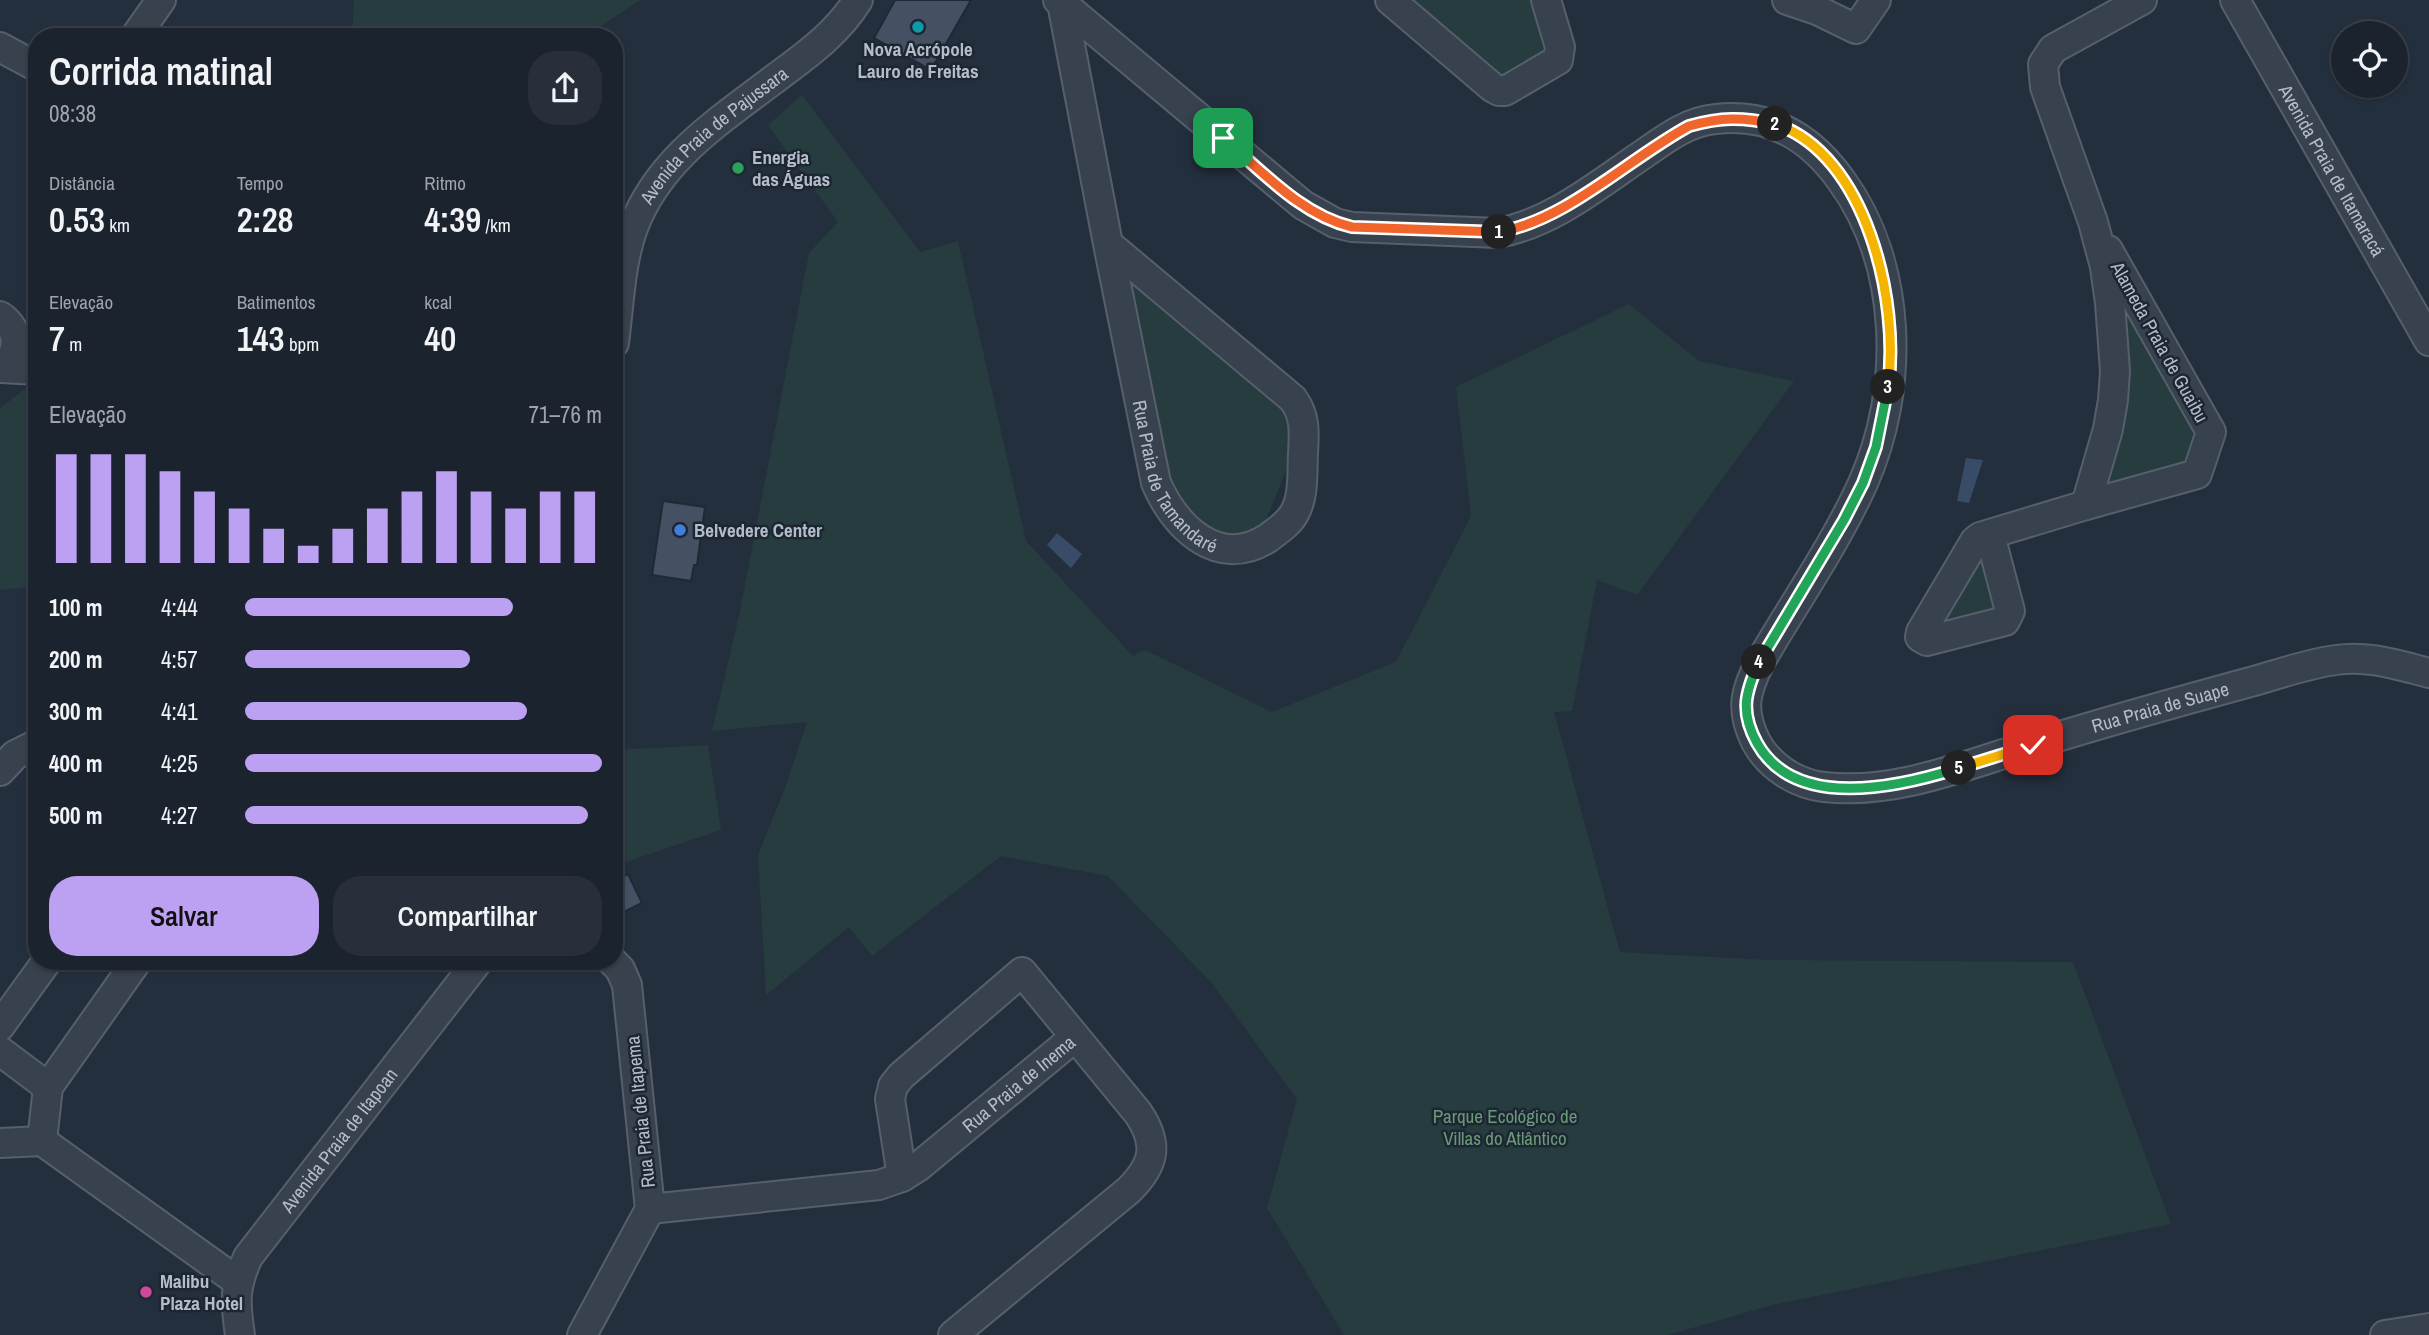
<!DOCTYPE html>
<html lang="pt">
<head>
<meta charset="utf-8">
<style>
	:root { --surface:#1b232e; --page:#282f3a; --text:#f1f3f6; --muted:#a0a4aa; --line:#39404a; --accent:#bca0f2 }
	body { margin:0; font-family:"Archivo Narrow",sans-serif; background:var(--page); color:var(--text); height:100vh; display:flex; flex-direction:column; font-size:26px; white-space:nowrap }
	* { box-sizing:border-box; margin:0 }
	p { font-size:23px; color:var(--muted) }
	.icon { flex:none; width:38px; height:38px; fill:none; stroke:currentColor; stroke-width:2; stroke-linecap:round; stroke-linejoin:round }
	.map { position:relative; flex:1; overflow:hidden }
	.panel { position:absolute; left:28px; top:28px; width:595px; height:942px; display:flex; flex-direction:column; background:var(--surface); border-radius:28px; box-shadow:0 2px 5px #0004,0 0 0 2px var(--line) }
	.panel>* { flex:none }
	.tools { position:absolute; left:2331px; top:21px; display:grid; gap:14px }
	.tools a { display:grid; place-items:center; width:77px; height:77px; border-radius:50%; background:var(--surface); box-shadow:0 2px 5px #0004,0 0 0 2px var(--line); font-size:35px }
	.pin { position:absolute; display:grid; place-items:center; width:60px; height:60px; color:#fff; margin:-30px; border-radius:14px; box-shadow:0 4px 10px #0006 }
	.km { position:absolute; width:35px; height:35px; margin:-18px; border-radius:50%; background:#222; color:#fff; font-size:19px; line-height:35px; text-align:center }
	.round { display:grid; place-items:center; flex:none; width:74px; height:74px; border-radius:28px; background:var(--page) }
	.summary { display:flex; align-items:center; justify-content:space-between; height:119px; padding:0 21px }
	h1 { font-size:38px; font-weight:600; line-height:52px }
	.metrics { display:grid; grid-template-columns:repeat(3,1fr); gap:10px; height:119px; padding:7px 21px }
	.metrics div { display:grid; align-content:center }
	.metrics b { font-size:35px; font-weight:600 }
	.metrics small { font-size:19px; font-weight:400 }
	.metrics p { font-size:19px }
	.chart { height:196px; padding:14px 21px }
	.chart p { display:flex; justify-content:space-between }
	.chart svg { width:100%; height:126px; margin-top:7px; stroke:var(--accent); stroke-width:6 }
	.primary-button { display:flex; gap:14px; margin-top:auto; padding:14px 21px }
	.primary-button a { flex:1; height:80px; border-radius:28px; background:var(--accent); color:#111; font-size:28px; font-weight:600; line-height:80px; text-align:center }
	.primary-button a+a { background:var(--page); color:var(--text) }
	ul { padding:0 21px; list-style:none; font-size:23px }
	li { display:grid; grid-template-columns:112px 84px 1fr; align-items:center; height:52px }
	li i { height:18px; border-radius:9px; background:var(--accent) }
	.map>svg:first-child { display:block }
	.green { fill:#263c3f }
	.water { fill:#394c67 }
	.building { fill:#455162; stroke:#1f2835; stroke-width:2 }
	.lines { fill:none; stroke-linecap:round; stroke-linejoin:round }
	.minor-casing { stroke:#565f6c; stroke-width:32 }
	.minor { stroke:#38414e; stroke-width:28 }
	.split-1-casing { stroke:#fff; stroke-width:14 }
	.split-2-casing { stroke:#fff; stroke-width:14 }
	.split-3-casing { stroke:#fff; stroke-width:14 }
	.split-4-casing { stroke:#fff; stroke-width:14 }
	.split-5-casing { stroke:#fff; stroke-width:14 }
	.split-6-casing { stroke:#fff; stroke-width:14 }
	.split-1 { stroke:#f0652b; stroke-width:9 }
	.split-2 { stroke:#f0652b; stroke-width:9 }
	.split-3 { stroke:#f5b400; stroke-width:9 }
	.split-4 { stroke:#22a559; stroke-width:9 }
	.split-5 { stroke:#22a559; stroke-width:9 }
	.split-6 { stroke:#f5b400; stroke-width:9 }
	.culture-dot { fill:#0f9aa8; stroke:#1d2633; stroke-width:2.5 }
	.leisure-dot { fill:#2e9e5b; stroke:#1d2633; stroke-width:2.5 }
	.shop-dot { fill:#3f7fe0; stroke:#1d2633; stroke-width:2.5 }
	.hotel-dot { fill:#d1479c; stroke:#1d2633; stroke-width:2.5 }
	.labels { text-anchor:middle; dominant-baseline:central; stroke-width:5; stroke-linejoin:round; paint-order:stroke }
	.poi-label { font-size:19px; font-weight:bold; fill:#b4bcc9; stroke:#1d2633; text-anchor:start }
	.street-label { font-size:19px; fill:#b4bcc9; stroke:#1d2633 }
	.park-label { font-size:19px; fill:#6b9a76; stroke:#1d2633 }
</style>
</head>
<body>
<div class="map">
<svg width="2429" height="1335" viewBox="0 0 2429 1335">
	<rect width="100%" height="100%" fill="#242f3e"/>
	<g class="green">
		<path d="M354 0H640L585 37H352Z"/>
		<path d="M1405 0H1532L1544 52 1504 82Z"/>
		<path d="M802 95 920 252 958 241 1026 541 1133 656 1145 650 1272 712 1396 662 1471 516 1456 387 1629 304 1699 361 1794 381 1637 595 1597 580 1572 711 1554 712 1620 952 1766 960 2073 962 2171 1224 1772 1305 1668 1335H1344L1267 1208 1297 1099 1211 982 1108 876 1001 856 872 956 849 927 766 995 758 855 785 788 807 722 712 731 739 616 809 253 838 222 768 125Z"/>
		<path d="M1117 262 1289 409 1294 452 1263 527 1238 543 1210 539 1162 479Z"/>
		<path d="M2111 274 2204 428 2194 469 2122 490 2106 478Z"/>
		<path d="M37 380V586L0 590V408Z"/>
		<path d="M1979 546 1998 613 1928 632Z"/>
		<path d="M708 745 721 830 614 866V750Z"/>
	</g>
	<g class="water">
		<path d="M1966 458 1983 460 1969 503 1957 501Z"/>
		<path d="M1057 533 1082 554 1071 568 1047 545Z"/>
	</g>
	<g class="building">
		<path d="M895 0H971L931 70 874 38Z"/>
		<path d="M663 501 705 507 697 565H694L691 581 652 575Z"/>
		<path d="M628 874 642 903 614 917V881Z"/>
	</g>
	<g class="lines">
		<defs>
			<g id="minor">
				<path id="s1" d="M1058 0 1303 205 1335 223 1352 227 1498 233C1553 223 1600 183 1645 153 1666 138 1689 121 1716 119 1771 113 1810 137 1841 180 1903 265 1905 389 1863 483 1836 543 1793 605 1760 662 1745 692 1740 710 1756 742 1769 766 1796 784 1824 787 1892 795 1961 767 2025 747 2097 724 2170 704 2243 684 2274 676 2305 664 2336 660 2368 655 2398 665 2429 673"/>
				<path d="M1390 0 1492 87 1499 91H1505L1558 60 1560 47 1546 0"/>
				<path d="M1787 0 1817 10 1856 29 1876 0"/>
				<path id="s2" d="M2235 0 2429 341"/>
				<path id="s3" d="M1062 3 1108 244 1156 483C1176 528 1219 570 1268 538 1278 530 1289 524 1295 512 1304 495 1302 473 1303 454 1304 433 1306 417 1293 399L1108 244"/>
				<path d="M135 37 161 0"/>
				<path d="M0 47 37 67"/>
				<path d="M0 316C21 330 21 355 0 368"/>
				<path id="s4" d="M614 343C619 306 620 263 633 228 658 160 718 122 773 80 805 56 837 34 858 0"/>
				<path d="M2 368 37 370"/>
				<path d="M2086 505 2197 474 2211 432 2108 250"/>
				<path d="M1990 535 2010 611 2005 621 1927 641 1920 637 1921 632 1975 541 1980 537 2086 505 2108 429 2113 400 2115 371 2110 303 2105 267 2093 222 2045 87 2043 64 2053 49 2142 0"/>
				<path d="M0 771 15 755 37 744"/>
				<path d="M0 1026 47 961"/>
				<path d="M0 1051 48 1087"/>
				<path d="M42 1141 48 1087 137 961"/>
				<path d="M0 1143 42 1141 237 1281"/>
				<path d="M902 1177 890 1099 893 1086 901 1076 1022 972 1138 1113C1159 1144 1155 1164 1129 1190L953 1335"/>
				<path id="s5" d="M650 1209 879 1185 902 1177 918 1167 1075 1037"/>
				<path id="s6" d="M240 1335C235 1301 234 1288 248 1257L478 961"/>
				<path d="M582 1335 650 1209 627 985 620 969 612 961"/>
				<path d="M2385 1335 2429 1328"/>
			</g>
		</defs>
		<use href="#minor" class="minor-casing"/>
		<use href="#minor" class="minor"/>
	</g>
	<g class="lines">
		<defs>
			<path id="split-1" d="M1223 138C1262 171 1301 215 1352 227L1499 232"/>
			<path id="split-2" d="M1499 232C1567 220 1628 159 1689 126 1721 117 1742 117 1775 124"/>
			<path id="split-3" d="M1775 124C1867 154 1900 303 1888 387"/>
			<path id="split-4" d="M1759 662 1844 520 1863 483 1876 447 1888 387"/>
			<path id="split-5" d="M1759 662C1745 693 1740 712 1757 743 1795 811 1899 787 1959 768"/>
			<path id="split-6" d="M1959 768 2033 745"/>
		</defs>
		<use href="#split-1" class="split-1-casing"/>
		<use href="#split-2" class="split-2-casing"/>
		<use href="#split-3" class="split-3-casing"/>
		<use href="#split-4" class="split-4-casing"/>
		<use href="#split-5" class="split-5-casing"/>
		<use href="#split-6" class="split-6-casing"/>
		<use href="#split-1" class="split-1"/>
		<use href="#split-2" class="split-2"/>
		<use href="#split-3" class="split-3"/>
		<use href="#split-4" class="split-4"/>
		<use href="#split-5" class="split-5"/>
		<use href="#split-6" class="split-6"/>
	</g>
	<circle class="culture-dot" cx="918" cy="27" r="7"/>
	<circle class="leisure-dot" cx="738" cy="168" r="7"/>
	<circle class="shop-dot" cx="680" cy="530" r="7"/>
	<circle class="hotel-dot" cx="146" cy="1292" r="7"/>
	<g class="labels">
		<g class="poi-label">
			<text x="918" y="49" text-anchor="middle">Nova Acrópole<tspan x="918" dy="22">Lauro de Freitas</tspan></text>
			<text x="752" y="157">Energia<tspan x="752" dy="22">das Águas</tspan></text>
			<text x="694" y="530">Belvedere Center</text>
			<text x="160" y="1281">Malibu<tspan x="160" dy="22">Plaza Hotel</tspan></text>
		</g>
		<g class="street-label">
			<text stroke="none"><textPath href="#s4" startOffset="242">Avenida Praia de Pajussara</textPath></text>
			<text stroke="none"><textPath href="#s2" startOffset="196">Avenida Praia de Itamaracá</textPath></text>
			<text transform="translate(2160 342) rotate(61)">Alameda Praia de Guaibu</text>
			<text stroke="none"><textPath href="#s3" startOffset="492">Rua Praia de Tamandaré</textPath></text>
			<text stroke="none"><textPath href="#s1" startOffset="1955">Rua Praia de Suape</textPath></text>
			<text stroke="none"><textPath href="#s5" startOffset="404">Rua Praia de Inema</textPath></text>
			<text transform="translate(640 1112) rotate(-96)">Rua Praia de Itapema</text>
			<text stroke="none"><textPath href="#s6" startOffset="228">Avenida Praia de Itapoan</textPath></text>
		</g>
		<g class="park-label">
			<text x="1505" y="1116">Parque Ecológico de<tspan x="1505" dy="22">Villas do Atlântico</tspan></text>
		</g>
	</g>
</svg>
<div class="tools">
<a><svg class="icon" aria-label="locate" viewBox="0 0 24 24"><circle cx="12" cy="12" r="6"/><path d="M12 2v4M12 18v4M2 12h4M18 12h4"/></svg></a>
</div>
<div class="pin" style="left:1223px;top:138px;background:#1e9e55"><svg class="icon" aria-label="arrive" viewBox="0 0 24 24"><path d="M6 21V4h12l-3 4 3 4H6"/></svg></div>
<div class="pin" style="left:2033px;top:745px;background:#d93025"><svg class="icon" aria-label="check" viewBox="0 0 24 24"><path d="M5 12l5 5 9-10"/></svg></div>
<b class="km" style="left:1499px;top:232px">1</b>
<b class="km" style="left:1775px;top:124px">2</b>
<b class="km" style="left:1888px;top:387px">3</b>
<b class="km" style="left:1759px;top:662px">4</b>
<b class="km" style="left:1959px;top:768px">5</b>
<section class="panel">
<div class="summary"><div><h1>Corrida matinal</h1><p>08:38</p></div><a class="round"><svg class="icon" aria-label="share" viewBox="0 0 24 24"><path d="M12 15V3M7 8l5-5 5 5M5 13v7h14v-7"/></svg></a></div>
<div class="metrics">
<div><p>Distância</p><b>0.53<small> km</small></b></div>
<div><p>Tempo</p><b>2:28</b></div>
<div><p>Ritmo</p><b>4:39<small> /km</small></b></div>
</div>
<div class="metrics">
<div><p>Elevação</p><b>7<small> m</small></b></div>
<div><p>Batimentos</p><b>143<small> bpm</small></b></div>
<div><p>kcal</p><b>40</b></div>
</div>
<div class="chart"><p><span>Elevação</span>71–76 m</p>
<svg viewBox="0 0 160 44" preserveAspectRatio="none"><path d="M5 44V6M15 44V6M25 44V6M35 44V12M45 44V19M55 44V25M65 44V32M75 44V38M85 44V32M95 44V25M105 44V19M115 44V12M125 44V19M135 44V25M145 44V19M155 44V19"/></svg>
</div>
<ul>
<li><b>100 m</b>4:44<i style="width:75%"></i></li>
<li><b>200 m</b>4:57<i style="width:63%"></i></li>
<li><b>300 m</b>4:41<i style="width:79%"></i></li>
<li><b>400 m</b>4:25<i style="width:100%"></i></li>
<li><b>500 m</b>4:27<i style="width:96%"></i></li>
</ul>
<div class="primary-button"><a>Salvar</a><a>Compartilhar</a></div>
</section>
</div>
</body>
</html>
